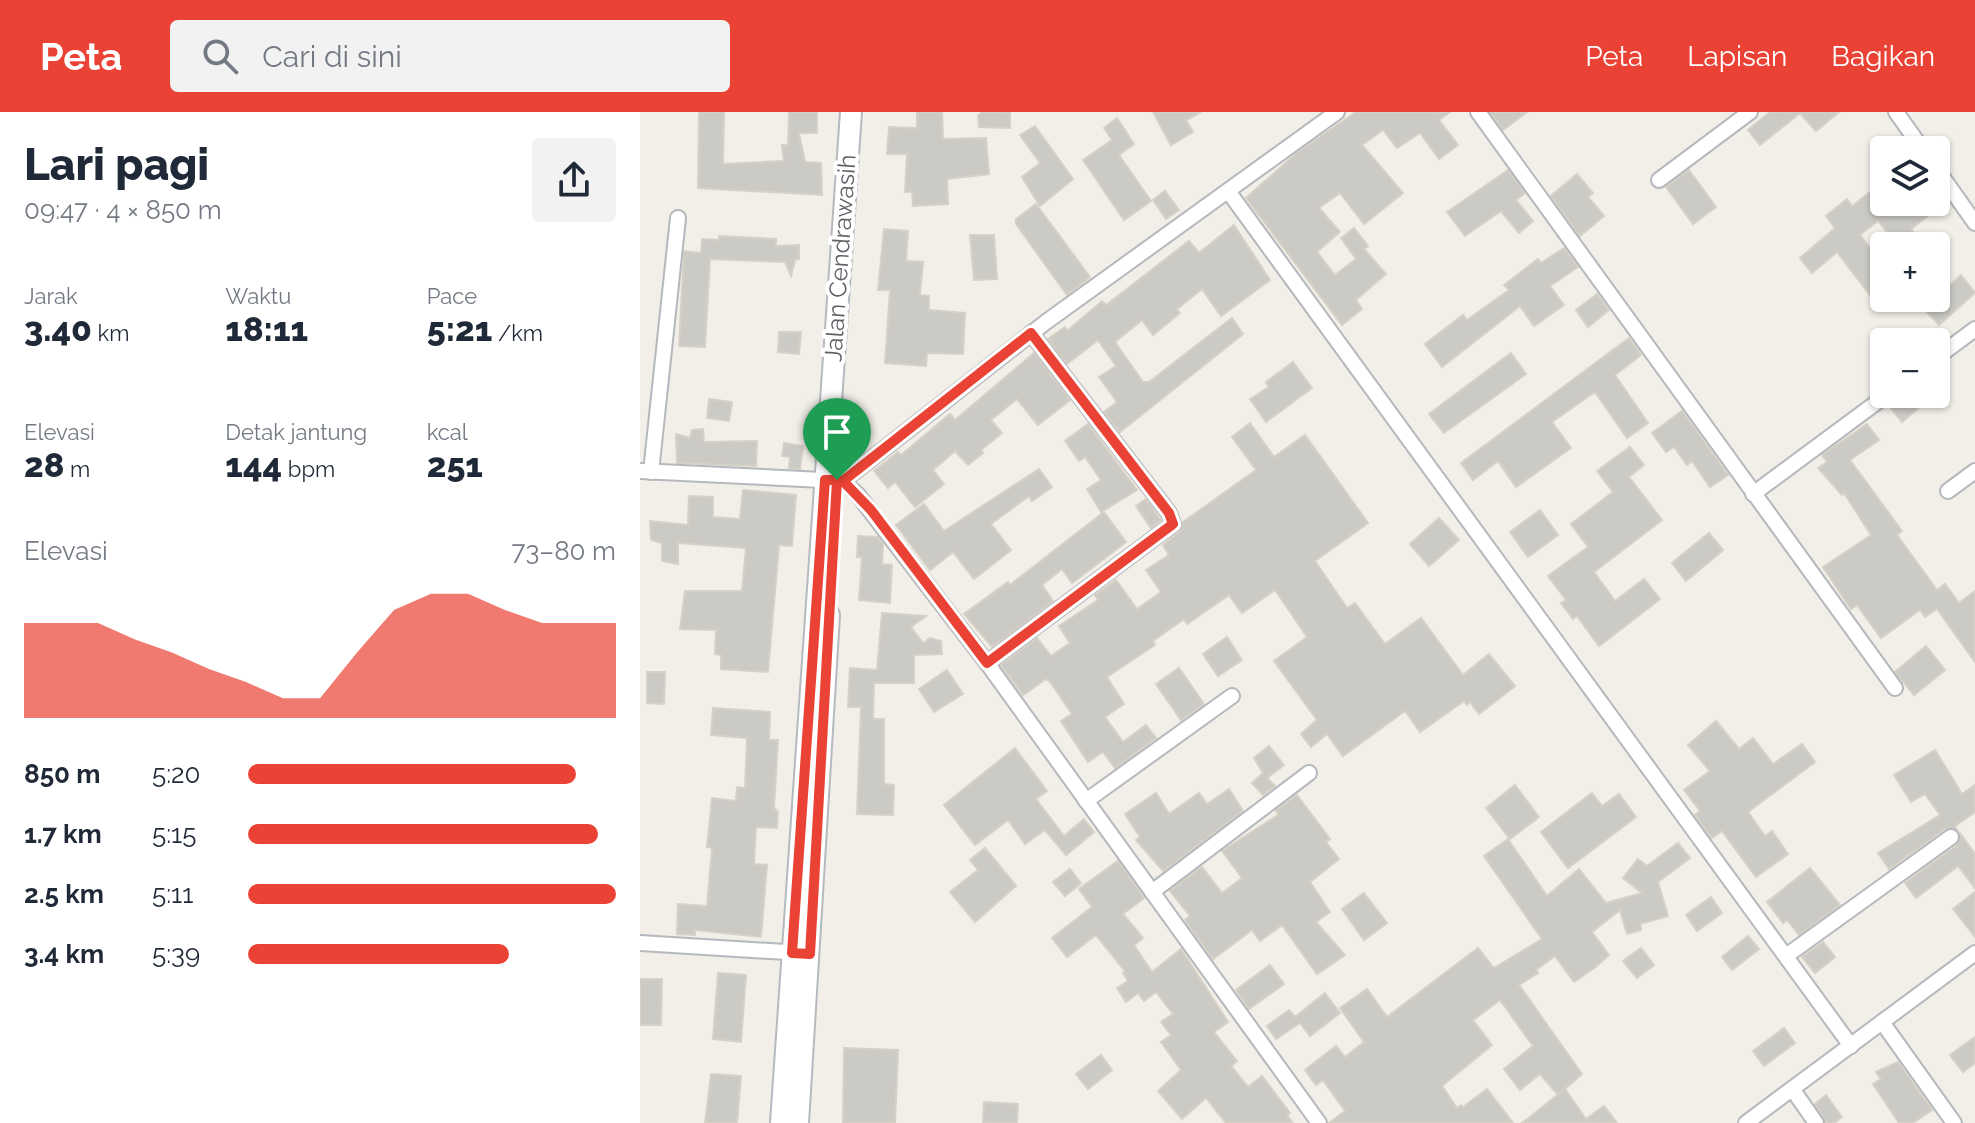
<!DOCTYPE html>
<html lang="id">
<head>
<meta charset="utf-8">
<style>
	:root { --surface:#fff; --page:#f2f2f3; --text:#1f2937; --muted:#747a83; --accent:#ea4335 }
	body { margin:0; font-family:Raleway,sans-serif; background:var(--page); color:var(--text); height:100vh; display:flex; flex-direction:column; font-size:30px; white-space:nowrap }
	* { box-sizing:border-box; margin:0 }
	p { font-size:26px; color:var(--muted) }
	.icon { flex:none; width:44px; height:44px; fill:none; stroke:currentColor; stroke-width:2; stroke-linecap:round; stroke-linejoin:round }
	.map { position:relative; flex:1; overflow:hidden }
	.sheet { display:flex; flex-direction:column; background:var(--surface); width:640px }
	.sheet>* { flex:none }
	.fabs { position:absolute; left:1230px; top:24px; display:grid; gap:16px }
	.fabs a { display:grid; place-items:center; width:80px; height:80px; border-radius:8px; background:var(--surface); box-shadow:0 2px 6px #0004; font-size:40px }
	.pin { position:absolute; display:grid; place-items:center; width:68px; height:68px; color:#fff; margin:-82px -34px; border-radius:50% 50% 50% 0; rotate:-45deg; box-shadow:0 0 8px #0007 }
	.pin .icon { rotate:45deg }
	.round { display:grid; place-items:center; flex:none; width:84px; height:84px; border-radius:8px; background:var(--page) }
	.head { display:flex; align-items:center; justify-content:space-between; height:136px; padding:0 24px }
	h1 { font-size:44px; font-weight:800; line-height:60px }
	.stats { display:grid; grid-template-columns:repeat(3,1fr); gap:12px; height:136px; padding:8px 24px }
	.stats div { display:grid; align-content:center }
	.stats b { font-size:34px; font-weight:800 }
	.stats small { font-size:22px; font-weight:400 }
	.stats p { font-size:22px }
	.chart { height:224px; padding:16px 24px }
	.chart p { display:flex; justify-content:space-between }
	.chart svg { width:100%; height:144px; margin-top:8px; fill:var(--accent); opacity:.7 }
	ul { padding:0 24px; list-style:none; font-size:26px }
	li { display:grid; grid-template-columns:128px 96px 1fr; align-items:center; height:60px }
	li i { height:20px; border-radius:10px; background:var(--accent) }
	header { display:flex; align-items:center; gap:48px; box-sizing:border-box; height:112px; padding:0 40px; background:var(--accent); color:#fff }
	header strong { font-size:38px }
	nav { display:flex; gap:44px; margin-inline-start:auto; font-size:28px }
	.search { width:560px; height:72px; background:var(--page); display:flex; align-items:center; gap:20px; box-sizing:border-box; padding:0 28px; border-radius:8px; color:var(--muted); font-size:30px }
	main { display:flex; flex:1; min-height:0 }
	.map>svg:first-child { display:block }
	.building { fill:#cccac5; stroke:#d6d1c6; stroke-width:2 }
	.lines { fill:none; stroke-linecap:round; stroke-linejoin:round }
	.street-casing { stroke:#b5b8bc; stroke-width:18 }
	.secondary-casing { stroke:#b6babf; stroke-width:24 }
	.street { stroke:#fff; stroke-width:14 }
	.secondary { stroke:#fff; stroke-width:20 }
	.route-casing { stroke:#fff; stroke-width:16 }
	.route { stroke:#ea4335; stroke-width:10 }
	.labels { text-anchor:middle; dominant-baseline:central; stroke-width:8; stroke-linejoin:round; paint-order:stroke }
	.street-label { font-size:24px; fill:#5f6368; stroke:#fff }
</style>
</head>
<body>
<header>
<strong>Peta</strong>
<div class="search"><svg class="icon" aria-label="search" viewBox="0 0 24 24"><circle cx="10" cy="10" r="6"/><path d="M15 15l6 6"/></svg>Cari di sini</div>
<nav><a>Peta</a><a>Lapisan</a><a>Bagikan</a></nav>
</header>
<main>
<section class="sheet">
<div class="head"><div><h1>Lari pagi</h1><p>09:47 · 4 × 850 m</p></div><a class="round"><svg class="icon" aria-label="share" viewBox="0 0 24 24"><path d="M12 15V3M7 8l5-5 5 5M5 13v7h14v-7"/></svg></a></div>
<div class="stats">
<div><p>Jarak</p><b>3.40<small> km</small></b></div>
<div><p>Waktu</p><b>18:11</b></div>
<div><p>Pace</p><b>5:21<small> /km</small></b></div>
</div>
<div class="stats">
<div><p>Elevasi</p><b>28<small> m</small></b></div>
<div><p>Detak jantung</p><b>144<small> bpm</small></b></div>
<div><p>kcal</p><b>251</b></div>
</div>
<div class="chart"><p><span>Elevasi</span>73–80 m</p>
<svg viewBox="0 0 160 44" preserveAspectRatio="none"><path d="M0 44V15L10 15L20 15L30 20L40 24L50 29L60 33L70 38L80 38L90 24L100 11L110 6L120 6L130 11L140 15L150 15L160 15V44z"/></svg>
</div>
<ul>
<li><b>850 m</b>5:20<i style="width:89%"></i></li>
<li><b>1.7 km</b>5:15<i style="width:95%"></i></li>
<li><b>2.5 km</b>5:11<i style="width:100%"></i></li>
<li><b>3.4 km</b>5:39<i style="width:71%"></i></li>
</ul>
</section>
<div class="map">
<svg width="1335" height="1011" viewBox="0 0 1335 1011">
	<rect width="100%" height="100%" fill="#f1efe8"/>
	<g class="building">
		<path d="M59 0H84L83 52 144 49 142 33H148L149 0H177V21H159L165 50 181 51 182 83 58 76Z"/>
		<path d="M277 0H302L303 27 346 26 349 62 307 67 308 92 273 94 272 80H265L267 42H247L249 15 277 16Z"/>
		<path d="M342 0 370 1V16L339 15 338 4Z"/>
		<path d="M513 0H561L546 8 553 20 531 33Z"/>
		<path d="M716 0H810L799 8 818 33 799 47 780 21 757 36 743 18 722 33 763 81 724 112 700 81 679 96 700 120 677 140 695 163 716 147 701 126 714 116 728 134 724 137 746 162 716 188 722 197 702 213 606 86 658 40Z"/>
		<path d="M850 0H887L863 18Z"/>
		<path d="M1130 0H1199L1176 19 1160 1 1120 33 1108 18Z"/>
		<path d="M477 6 494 32 479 43 511 89 484 108 443 48 472 28 464 16Z"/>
		<path d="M395 14 433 67 400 94 382 65 400 51 380 23Z"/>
		<path d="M868 58 885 81 876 88 893 109 879 121 861 99 825 124 807 100Z"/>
		<path d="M1049 58 1076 95 1053 112 1026 75Z"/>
		<path d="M937 62 953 81 948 85 964 104 940 124 911 84Z"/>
		<path d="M1244 69V90H1306L1271 117 1280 129 1273 134H1258L1238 109 1220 123 1244 156V173L1230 183 1197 140 1172 161 1160 146 1195 116 1186 104 1207 87 1212 94Z"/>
		<path d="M525 79 539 98 526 107 513 88Z"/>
		<path d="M396 92 450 165 427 183 376 112V107Z"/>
		<path d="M594 113 630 168 581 204 562 177 537 197 540 201 513 223 502 208 475 230 503 270H509L592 206 603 222 480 320 464 300 477 290 459 265 476 254 458 228 427 252 408 227 425 215 427 219 462 189 466 193 549 129 559 141Z"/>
		<path d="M244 117 268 119 266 149 283 150 280 183 289 184V198L325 201 323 242 287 241 286 254 245 251 250 178H238Z"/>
		<path d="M330 123H354L357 167 334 168Z"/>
		<path d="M79 124 136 127V134L159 133V147L155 148 151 164 145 150 70 147 65 235 39 234 44 139 61 141 62 127 79 128Z"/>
		<path d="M924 136 938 155 910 174 924 193 894 214 880 194 802 255 785 232 823 203 827 208 869 178 864 173 898 147 901 151Z"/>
		<path d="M1321 163 1335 181 1299 213 1284 197Z"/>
		<path d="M957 182 969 198 948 215 936 198Z"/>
		<path d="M139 220H161L159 242 138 240Z"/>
		<path d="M989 226 1001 243 975 263 1008 311 987 326 955 280 912 310 931 336 876 375 858 349 833 368 821 351Z"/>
		<path d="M394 241 430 288 398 313 377 287 351 308 362 321 341 338 343 341 328 353 315 339 293 358 304 372 275 395 255 370 248 376 234 359 258 340 261 343 310 302 315 308Z"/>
		<path d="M871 241 886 262 804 321 789 302Z"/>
		<path d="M653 250 672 276 626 310 610 287 629 275 626 270Z"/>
		<path d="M1263 282H1295L1262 310 1249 294Z"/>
		<path d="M69 287 92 290 89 309 67 306Z"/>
		<path d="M1042 299 1088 363 1070 375 1052 349 1047 353 1034 335 1026 340 1012 321Z"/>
		<path d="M610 311 634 345 665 323 728 411 675 449 707 496 715 491 745 532 781 506 823 563 849 542 875 574 839 602 830 590 827 593 824 589 780 620 765 599 703 644 687 622 671 635 661 622 677 608 634 549 667 525 635 478 602 501 589 483 547 512 544 507 513 529 515 533 467 565 484 592 465 605 483 630 506 613 516 626 475 656 463 640 448 650 421 609 432 602 411 571 406 567 383 583 361 553 397 526 411 544 430 531 419 514 458 488 455 483 476 468 497 497 521 480 506 458 529 443 523 433 540 419 543 410 616 358 592 325Z"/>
		<path d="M448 312 497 378 461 400 447 377 461 368 445 345 439 349 425 329Z"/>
		<path d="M1227 312 1239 328 1210 348 1262 419 1257 423 1297 478 1305 472 1319 491 1335 479V550L1297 497 1285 505 1280 498 1241 526 1217 493 1211 497 1183 455 1231 423 1204 381 1202 383 1178 356 1187 350 1182 343Z"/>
		<path d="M63 317 64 330 117 329 116 354 37 351 36 322 50 326 52 318Z"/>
		<path d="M144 331 163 334 160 357 149 356 150 345 142 344Z"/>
		<path d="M990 335 1004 353 989 365 1022 408 954 460 975 489 1004 467 1020 487 959 534 937 504 933 507 921 491 926 488 908 464 948 435 931 412 973 380 957 359Z"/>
		<path d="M399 357 412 375 392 389 389 384 351 412 371 438 334 467 313 440 290 458 256 413 284 392 304 419Z"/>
		<path d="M103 378 156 383 152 434 139 433 128 560 81 557V543L75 542 76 518 40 517 45 479H102L106 436 38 431V452L22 449V431L11 428 10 409 48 413 49 384 73 385V405L100 407Z"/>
		<path d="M506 387 521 408 511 416 496 394Z"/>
		<path d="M900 398 918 423 888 445 870 420Z"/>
		<path d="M464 400 486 430 432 471 422 457 402 473 413 489 352 535 324 502 368 470 370 473Z"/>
		<path d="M799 406 819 428 789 454 770 432Z"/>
		<path d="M1069 421 1083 438 1046 469 1032 451Z"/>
		<path d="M218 424 238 425 243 432 242 452 252 453 250 491 219 488 222 445H217Z"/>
		<path d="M242 501 286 504 271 515 283 531 290 526 301 529 302 542 274 543V571H234L233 607H244V672L254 673 253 703 217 702 221 595H208L210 556 237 558Z"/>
		<path d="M587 525 602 548 578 564 563 542Z"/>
		<path d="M1286 534 1305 558 1274 583 1255 560Z"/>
		<path d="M539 556 564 592 541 608 516 572Z"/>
		<path d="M307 558 323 582 294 600 279 577Z"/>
		<path d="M7 560H25L24 592 7 591Z"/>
		<path d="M73 596 130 600 129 628H138L134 696 138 700 137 716 116 715 114 752 127 753 121 825 55 818V823L37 822 38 792 67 794 72 736 67 735 72 686 96 689 97 675 105 676 107 626 71 623Z"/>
		<path d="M1076 609 1099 637 1113 626 1133 652 1162 632 1175 650 1108 700 1125 724 1132 719 1148 742 1116 765 1082 719 1072 726 1055 703 1060 699 1044 678 1070 659 1048 633Z"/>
		<path d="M629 634 644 653 627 666 635 674 623 683 612 671 623 661 614 646Z"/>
		<path d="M375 636 407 679 396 687 424 724 444 707 454 720 426 743 405 718 385 732 368 708 335 733 304 693Z"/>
		<path d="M1295 638 1322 682 1335 673V700L1315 714 1317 718 1305 717 1249 757 1238 741 1300 703 1285 682 1271 690 1254 663Z"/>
		<path d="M875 673 899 705 870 727 846 696Z"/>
		<path d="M589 677 603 699 523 759 496 728 500 725 485 702 516 681 529 702 559 681 567 692Z"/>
		<path d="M952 681 962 694 979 682 996 705 928 756 901 720Z"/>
		<path d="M657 683 690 727 686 730 699 747 670 770 690 800 676 810 705 843 677 862 642 813 620 829 612 818 573 847 545 808 550 804 530 779 562 755 582 781 602 766 582 739 638 703 636 698Z"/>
		<path d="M1320 721 1335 742V776L1318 754 1276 786 1265 771 1317 733Z"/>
		<path d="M868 727 907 784 939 757 966 791 1002 781 983 766 998 747 1007 754 1038 731 1050 746 1018 770 1028 804 1000 812 1001 818 987 822 980 798 952 820 969 843 953 857 934 870 915 844 896 858 898 861 879 873 942 962 918 983 900 962 880 978 864 957 893 934 860 888 833 908 852 933 802 974 817 996 821 993 823 995 847 977 873 1011H689L705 999 683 968 676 973 665 958 696 934 705 945 724 930 700 896 727 877 747 905 838 836 854 856 902 827 844 744Z"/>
		<path d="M345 736 376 774 335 810 310 780 338 758 330 748Z"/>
		<path d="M478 749 504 786 483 802 503 826 494 833 512 860 541 837 588 910 574 920 597 949 591 954 608 975 622 964 650 1001 647 1003 653 1011H586L566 986 542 1007 518 979 541 958 521 930 531 923 521 910 533 902 516 880 504 889 498 881 486 890 477 876 488 869 483 861 485 859 456 823 427 845 412 826 452 795 439 777Z"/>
		<path d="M1170 756 1200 793 1159 823 1147 808 1143 811 1127 790Z"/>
		<path d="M430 757 441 771 425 784 413 770Z"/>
		<path d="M1335 780V825L1313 797Z"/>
		<path d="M724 781 747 811 724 828 702 797Z"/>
		<path d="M1071 785 1082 801 1057 819 1046 803Z"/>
		<path d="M1108 824 1119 837 1092 858 1082 845Z"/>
		<path d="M1183 830 1195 845 1175 861 1162 845Z"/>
		<path d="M1001 836 1014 853 997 866 983 849Z"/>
		<path d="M630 853 644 872 609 897 596 878Z"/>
		<path d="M78 861 106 863 101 930 73 927Z"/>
		<path d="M0 867H22L21 913H0Z"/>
		<path d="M685 881 700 901 670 924 660 911 636 927 627 914 649 898 655 905Z"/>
		<path d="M1144 916 1155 931 1124 954 1113 939Z"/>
		<path d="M1335 925V951L1323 960 1310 943Z"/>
		<path d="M204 936 258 938 255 1011H203Z"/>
		<path d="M461 943 472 958 448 977 436 962Z"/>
		<path d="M1258 950 1292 998 1273 1011H1259L1233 972 1241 967 1236 960Z"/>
		<path d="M71 962 101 964 97 1011H65Z"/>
		<path d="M925 977 946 1007 964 994 977 1011H882Z"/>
		<path d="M1186 983 1202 1005 1194 1011H1186L1175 992Z"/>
		<path d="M344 990 378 992 377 1011H343Z"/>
	</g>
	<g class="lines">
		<defs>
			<g id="street">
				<path d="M838 0 1255 576"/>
				<path d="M1256 0 1283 38"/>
				<path d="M1296 56 1335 111"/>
				<path d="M1019 68 1110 0"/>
				<path d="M588 79 1211 934"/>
				<path d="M1296 246 1335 217"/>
				<path d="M0 359 203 369 218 383 347 551 679 1011"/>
				<path d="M11 360 38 106"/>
				<path d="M203 369 406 210 697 0"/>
				<path d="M1308 379 1335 359"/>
				<path d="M1113 382 1248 282"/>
				<path d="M347 551 533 412 529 401 391 221"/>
				<path d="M446 689 592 584"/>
				<path d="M512 780 669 661"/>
				<path d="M0 831 162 841"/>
				<path d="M1146 844 1311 725"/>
				<path d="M1242 910 1314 1011"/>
				<path d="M1153 978 1176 1011"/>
				<path d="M1106 1011 1335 841"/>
			</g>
			<g id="secondary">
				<path d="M141 1011 211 0"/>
				<path d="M158 1011 189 503"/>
			</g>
		</defs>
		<use href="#street" class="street-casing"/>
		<use href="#secondary" class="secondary-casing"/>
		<use href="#street" class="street"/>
		<use href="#secondary" class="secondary"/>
	</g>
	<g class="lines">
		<defs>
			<path id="route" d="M197 368H185L152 841 170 842 197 368 203 369 231 398 347 551 533 412 529 401 391 221 203 369 197 368"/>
		</defs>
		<use href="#route" class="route-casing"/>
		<use href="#route" class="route"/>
	</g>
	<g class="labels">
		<g class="street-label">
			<text transform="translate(200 146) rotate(-86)">Jalan Cendrawasih</text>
		</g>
	</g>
</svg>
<div class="fabs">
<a><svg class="icon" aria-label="layers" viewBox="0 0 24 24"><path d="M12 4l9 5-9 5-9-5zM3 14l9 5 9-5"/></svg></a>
<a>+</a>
<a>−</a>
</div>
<div class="pin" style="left:197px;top:368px;background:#1e9e55"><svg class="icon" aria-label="arrive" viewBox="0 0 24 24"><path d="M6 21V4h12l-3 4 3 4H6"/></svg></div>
</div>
</main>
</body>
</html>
